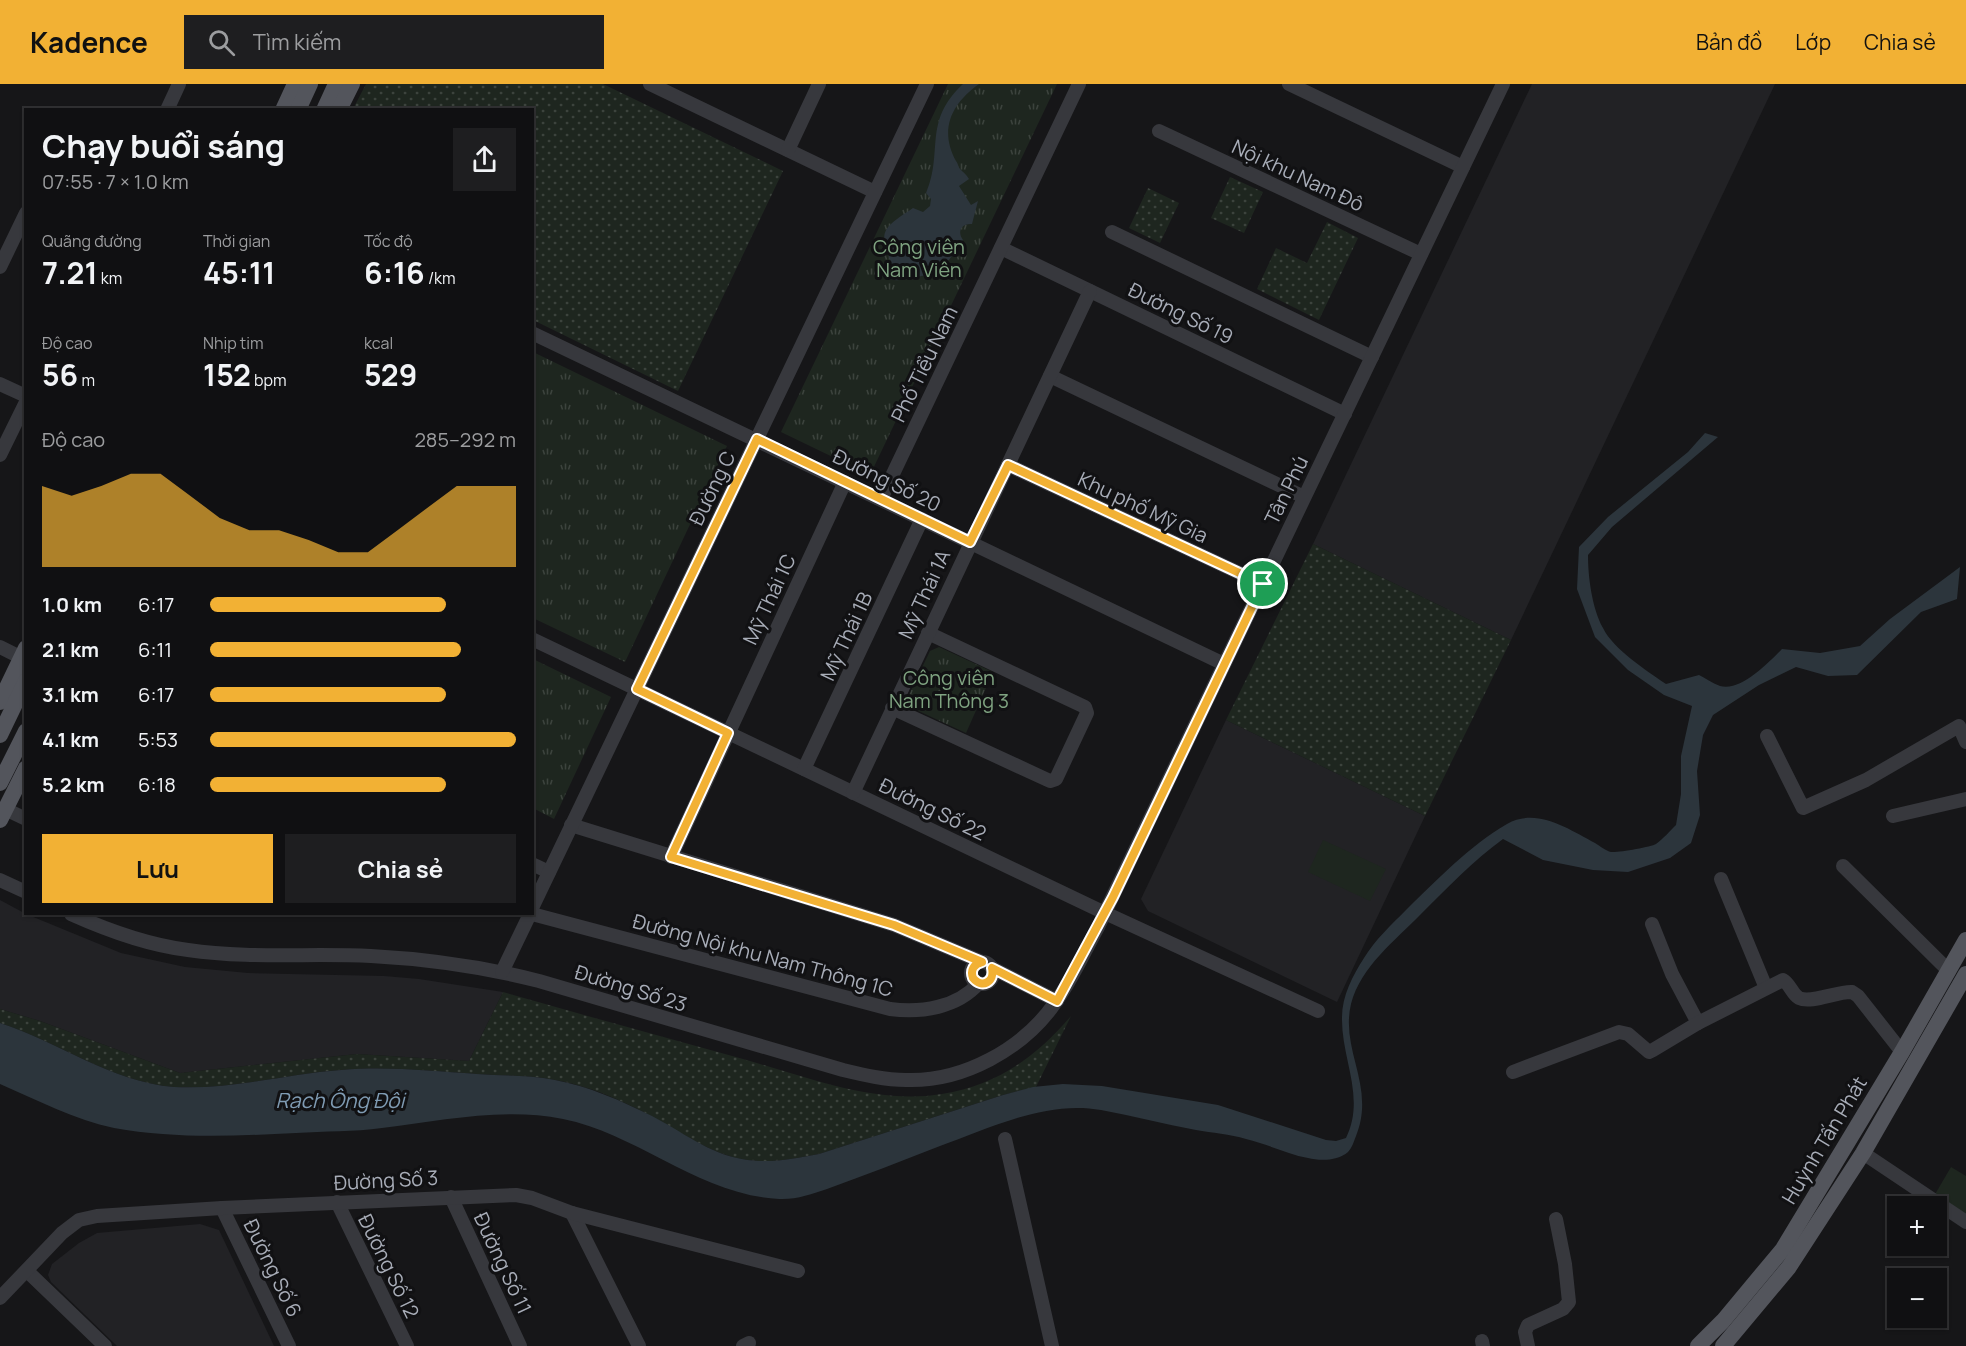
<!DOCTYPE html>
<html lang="vi">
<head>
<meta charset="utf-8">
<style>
	:root { --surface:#101012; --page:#1e1e20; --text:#f1f3f6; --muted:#9c9d9f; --line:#303032; --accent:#f2b134 }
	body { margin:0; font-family:Manrope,sans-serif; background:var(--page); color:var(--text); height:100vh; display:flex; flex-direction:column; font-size:22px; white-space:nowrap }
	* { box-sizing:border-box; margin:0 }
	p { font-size:20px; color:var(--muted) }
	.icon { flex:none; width:33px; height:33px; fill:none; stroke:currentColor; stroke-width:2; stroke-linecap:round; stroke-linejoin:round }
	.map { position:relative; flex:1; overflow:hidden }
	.drawer { position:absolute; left:24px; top:24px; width:510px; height:807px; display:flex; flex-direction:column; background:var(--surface); border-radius:0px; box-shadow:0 2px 4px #0004,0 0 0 2px var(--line) }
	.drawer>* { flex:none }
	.controls { position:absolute; left:1887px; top:1112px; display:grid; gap:12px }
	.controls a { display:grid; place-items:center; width:60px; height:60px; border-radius:0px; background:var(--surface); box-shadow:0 2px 4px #0004,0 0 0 2px var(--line); font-size:30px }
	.pin { position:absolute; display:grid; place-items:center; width:51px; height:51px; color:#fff; margin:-26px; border:3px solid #fff; border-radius:50%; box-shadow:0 2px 6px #0007 }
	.round { display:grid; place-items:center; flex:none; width:63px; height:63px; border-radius:0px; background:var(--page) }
	.head { display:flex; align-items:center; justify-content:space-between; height:102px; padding:0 18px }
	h1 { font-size:33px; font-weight:700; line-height:45px }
	.stats { display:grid; grid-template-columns:repeat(3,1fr); gap:9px; height:102px; padding:6px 18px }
	.stats div { display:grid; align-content:center }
	.stats b { font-size:30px; font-weight:700 }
	.stats small { font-size:16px; font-weight:400 }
	.stats p { font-size:16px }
	.chart { height:168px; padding:12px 18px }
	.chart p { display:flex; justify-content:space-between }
	.chart svg { width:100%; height:108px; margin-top:6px; fill:var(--accent); opacity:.7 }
	.primary-button { display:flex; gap:12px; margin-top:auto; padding:12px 18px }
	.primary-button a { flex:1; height:69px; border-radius:0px; background:var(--accent); color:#111; font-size:24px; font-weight:700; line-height:69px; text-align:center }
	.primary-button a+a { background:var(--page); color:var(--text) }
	ul { padding:0 18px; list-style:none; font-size:20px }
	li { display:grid; grid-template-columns:96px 72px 1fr; align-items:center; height:45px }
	li i { height:15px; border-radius:8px; background:var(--accent) }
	header { display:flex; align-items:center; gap:36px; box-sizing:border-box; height:84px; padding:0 30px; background:var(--accent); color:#111 }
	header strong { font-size:28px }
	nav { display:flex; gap:33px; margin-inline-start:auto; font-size:21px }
	.search { width:420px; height:54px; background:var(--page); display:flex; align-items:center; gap:15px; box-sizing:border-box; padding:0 21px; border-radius:0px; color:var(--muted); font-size:22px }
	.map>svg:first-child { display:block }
	.built { fill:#222225 }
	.grass { fill:url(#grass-dots) }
	.park { fill:url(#park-tufts) }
	.pitch { fill:#1e261f }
	.water { fill:#2c353c }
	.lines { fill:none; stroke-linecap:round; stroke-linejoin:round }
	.minor { stroke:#37383d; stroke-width:14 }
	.major { stroke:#53555c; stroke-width:16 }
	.route-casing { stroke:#fff; stroke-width:12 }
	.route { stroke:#f2b134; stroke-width:8 }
	.labels { text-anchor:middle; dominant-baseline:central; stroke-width:6; stroke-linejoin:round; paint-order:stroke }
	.street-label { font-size:20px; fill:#a8adb8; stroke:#111113 }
	.park-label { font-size:20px; fill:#7fa381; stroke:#111113 }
	.water-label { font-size:21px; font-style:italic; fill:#7f9bb3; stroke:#111113 }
</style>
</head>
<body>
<header>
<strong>Kadence</strong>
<div class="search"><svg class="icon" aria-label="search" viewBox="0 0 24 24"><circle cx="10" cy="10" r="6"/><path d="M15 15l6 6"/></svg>Tìm kiếm</div>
<nav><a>Bản đồ</a><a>Lớp</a><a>Chia sẻ</a></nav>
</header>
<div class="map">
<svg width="1966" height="1262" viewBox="0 0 1966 1262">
	<defs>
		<pattern id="grass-dots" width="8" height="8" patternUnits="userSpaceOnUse" patternTransform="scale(1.5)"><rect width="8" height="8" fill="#1e261f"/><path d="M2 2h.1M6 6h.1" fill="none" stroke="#3c433d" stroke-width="1.8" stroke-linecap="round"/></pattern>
		<pattern id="park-tufts" width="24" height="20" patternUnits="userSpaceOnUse" patternTransform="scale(1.5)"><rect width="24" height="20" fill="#1e261f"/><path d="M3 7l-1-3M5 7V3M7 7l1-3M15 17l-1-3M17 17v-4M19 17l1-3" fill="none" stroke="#3c433d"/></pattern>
	</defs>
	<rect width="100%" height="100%" fill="#161618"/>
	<g class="built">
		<path d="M1532 0H1775L1511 556 1313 460Z"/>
		<path d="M1226 636 1425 732 1337 918 1148 827 1141 815Z"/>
		<path d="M0 816 26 830 121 869 185 883 248 889 384 892 419 895 503 908 469 977 357 970 180 989 40 937 0 925Z"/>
		<path d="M200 1140 219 1146 274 1262H117L51 1198 48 1191 52 1180 79 1159 97 1149Z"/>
	</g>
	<g class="grass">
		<path d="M366 0H603L783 87 678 307 533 236 532 26 353 25Z"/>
		<path d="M1230 93 1263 108 1244 149 1211 134Z"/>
		<path d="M1148 104 1179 119 1160 159 1129 144Z"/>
		<path d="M1327 138 1358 154 1319 236 1257 205 1276 164 1307 179Z"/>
		<path d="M1313 460 1511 556 1425 732 1226 636Z"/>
		<path d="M503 908C583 931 663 953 743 975 807 993 876 1021 942 1010 997 1001 1036 973 1071 932L1036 1003 1003 1011 819 1070C793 1075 768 1080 742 1075 713 1070 685 1051 660 1037 628 1019 591 1002 555 996 530 991 503 992 477 990 432 987 387 982 341 986 286 990 230 1006 174 1003 111 998 59 958 0 939V925L40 937 180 989 357 970 469 977Z"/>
	</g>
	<g class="park">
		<path d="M948 0H1057L870 391 781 348Z"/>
		<path d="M533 268 727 362 625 578 533 534Z"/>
		<path d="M939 563 993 588 966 649 910 623 907 615 930 567Z"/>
		<path d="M533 575 611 613 554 735 533 724Z"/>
	</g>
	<g class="pitch">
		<path d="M1323 756 1386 785 1370 817 1308 788Z"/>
		<path d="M1951 1083 1966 1092V1131L1934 1112Z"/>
	</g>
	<g class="water">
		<path d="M963 0H979C951 20 939 46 956 77 958 79 958 83 960 85 963 88 966 90 969 95L959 102 971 121 978 117 972 140C961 139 957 148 963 156L949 176 925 184 926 191 913 194 909 192C900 198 892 198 884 190L894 185C878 147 880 146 913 124L923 128 930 122 931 115 926 109C944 68 922 38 963 0Z"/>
		<path d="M1705 349 1718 353 1612 443 1588 471C1588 493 1592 524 1603 544 1613 565 1647 587 1666 600L1699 591C1705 594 1712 599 1720 602 1741 608 1769 578 1782 565L1820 569 1860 562 1890 535 1960 483 1957 515 1921 528 1857 591 1828 592 1796 583 1759 601 1713 631 1703 651 1697 687 1700 731 1691 759 1670 774 1628 788 1593 786 1543 776 1503 755C1473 777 1447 804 1421 830 1395 857 1361 882 1351 920 1340 967 1376 1002 1356 1052 1354 1057 1352 1064 1348 1068 1338 1077 1320 1077 1308 1074 1287 1070 1267 1060 1246 1055 1230 1050 1212 1049 1196 1046 1164 1040 1133 1032 1101 1026 1046 1016 990 1044 940 1062 902 1077 865 1091 827 1105 812 1110 795 1116 779 1115 700 1111 638 1050 563 1035 503 1023 441 1037 382 1044 354 1048 324 1047 296 1049 235 1052 174 1055 114 1044 75 1036 37 1016 0 1000V939C59 958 111 998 174 1003 230 1006 286 990 341 986 387 982 432 987 477 990 503 992 530 991 555 996 588 1002 622 1017 652 1032 681 1047 710 1070 742 1075 768 1080 793 1075 819 1070L1003 1011 1033 1003 1063 1000 1102 1002 1218 1021 1326 1056 1336 1057 1346 1054C1366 1013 1341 975 1342 933 1342 912 1353 891 1364 874 1375 856 1391 841 1406 826 1437 796 1469 762 1507 740 1537 723 1568 745 1595 759 1600 762 1606 767 1611 768 1617 769 1651 763 1656 760 1663 755 1670 747 1676 741L1681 710V672L1692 622 1664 611 1628 586 1595 553 1577 505 1579 463 1608 433 1688 368Z"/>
	</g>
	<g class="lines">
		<g class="minor">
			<path d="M650 0 875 108"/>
			<path d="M1289 0 1463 83"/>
			<path d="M167 26 179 0"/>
			<path d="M1159 47 1421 170"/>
			<path d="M788 66 819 0"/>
			<path d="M1112 148 1372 273"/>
			<path d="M1001 164 1345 330"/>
			<path d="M0 183 26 129"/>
			<path d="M532 249 1224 580"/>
			<path d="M1050 292 1304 413"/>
			<path d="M0 300 26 312"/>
			<path d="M0 371 26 318"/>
			<path d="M1008 381 1263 500"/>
			<path d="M881 415 1079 0"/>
			<path d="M532 555 1105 829 1318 927"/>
			<path d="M0 563 26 576"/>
			<path d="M892 624 1050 697 1056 695 1087 629 1085 623 928 549"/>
			<path d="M1767 652 1803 724 1866 696 1959 642 1966 658"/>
			<path d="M804 685 922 435"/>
			<path d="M853 709 1090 207"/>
			<path d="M5 725 26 735"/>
			<path d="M1893 732 1966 715"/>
			<path d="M571 741 894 841 982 878"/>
			<path d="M671 773 845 398"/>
			<path d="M532 780 549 788"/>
			<path d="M1843 782 1949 887"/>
			<path d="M1721 795 1766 904"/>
			<path d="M0 796 26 808"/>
			<path d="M532 824 927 0"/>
			<path d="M71 830C109 847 147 861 188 866 249 875 310 869 371 872 427 875 484 883 539 897L843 986C864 991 885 996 906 996 963 998 1023 965 1055 919 1072 896 1084 868 1098 843L1503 0"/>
			<path d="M532 830 890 925C921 929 957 924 979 899"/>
			<path d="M1652 840 1672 890 1698 939"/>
			<circle cx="982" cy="889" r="11"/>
			<path d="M992 884 1057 917"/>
			<path d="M502 888 530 830"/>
			<path d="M1513 988 1619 948 1628 950 1649 968 1653 966 1698 939 1783 896C1790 900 1792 910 1799 914 1811 920 1838 907 1852 908L1858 912 1902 968"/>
			<path d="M1005 1055 1052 1262"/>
			<path d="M1863 1069 1966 1138"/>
			<path d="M451 1113 520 1262"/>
			<path d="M337 1118 407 1262"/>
			<path d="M222 1124 289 1262"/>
			<path d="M572 1129 639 1262"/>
			<path d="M27 1187 105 1262"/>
			<path d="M0 1214 62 1149 79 1136 97 1132 222 1124 516 1111 532 1114 572 1129 798 1187"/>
			<path d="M1482 1257 1483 1262"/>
			<path d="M743 1262 749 1259"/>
			<path d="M1528 1262 1525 1248 1528 1241 1563 1225 1569 1218 1565 1180 1556 1135"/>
		</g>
		<g class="major">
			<path d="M283 26 295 0"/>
			<path d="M298 26 310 0"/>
			<path d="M324 26 336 0"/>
			<path d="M339 26 352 0"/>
			<path d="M0 618 26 564"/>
			<path d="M0 651 26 597"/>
			<path d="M0 699 26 647"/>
			<path d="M0 736 26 684"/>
			<path d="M1698 1262 1723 1237 1783 1165 1902 968 1966 856"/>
			<path d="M1723 1262 1789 1183 1863 1069 1966 890"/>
		</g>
	</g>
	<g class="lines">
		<defs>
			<path id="route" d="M757 355 970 458 1008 381 1263 500 1113 813 1057 917 992 884C995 898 982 905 973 894 970 886 974 880 982 878L894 841 671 773 728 649 637 605Z"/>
		</defs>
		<use href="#route" class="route-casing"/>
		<use href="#route" class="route"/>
	</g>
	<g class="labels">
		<g class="street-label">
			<text transform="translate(1298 91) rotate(25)">Nội khu Nam Đô</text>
			<text transform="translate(1181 229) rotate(26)">Đường Số 19</text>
			<text transform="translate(924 280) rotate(-64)">Phố Tiểu Nam</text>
			<text transform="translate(887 396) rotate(26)">Đường Số 20</text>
			<text transform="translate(712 404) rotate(-64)">Đường C</text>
			<text transform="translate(1286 406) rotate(-64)">Tân Phú</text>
			<text transform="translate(1143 423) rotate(25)">Khu phố Mỹ Gia</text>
			<text transform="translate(924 510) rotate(-65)">Mỹ Thái 1A</text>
			<text transform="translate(769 515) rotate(-65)">Mỹ Thái 1C</text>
			<text transform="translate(846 552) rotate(-65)">Mỹ Thái 1B</text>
			<text transform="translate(933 725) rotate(26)">Đường Số 22</text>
			<text transform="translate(763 871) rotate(15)">Đường Nội khu Nam Thông 1C</text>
			<text transform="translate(631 904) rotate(17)">Đường Số 23</text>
			<text transform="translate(1824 1056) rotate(-59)">Huỳnh Tấn Phát</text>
			<text transform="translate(386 1096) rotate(-3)">Đường Số 3</text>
			<text transform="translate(503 1179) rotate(65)">Đường Số 11</text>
			<text transform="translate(389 1182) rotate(64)">Đường Số 12</text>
			<text transform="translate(273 1184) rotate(64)">Đường Số 6</text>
		</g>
		<g class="park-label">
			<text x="919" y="162">Công viên<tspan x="919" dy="23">Nam Viên</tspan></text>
			<text x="949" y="593">Công viên<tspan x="949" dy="23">Nam Thông 3</tspan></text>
		</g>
		<g class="water-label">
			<text x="340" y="1016">Rạch Ông Đội</text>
		</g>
	</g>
</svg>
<div class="controls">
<a>+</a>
<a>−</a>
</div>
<div class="pin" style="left:1263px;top:500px;background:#1e9e55"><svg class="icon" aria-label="arrive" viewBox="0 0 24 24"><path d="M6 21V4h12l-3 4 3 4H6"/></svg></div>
<section class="drawer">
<div class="head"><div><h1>Chạy buổi sáng</h1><p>07:55 · 7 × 1.0 km</p></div><a class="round"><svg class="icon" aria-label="share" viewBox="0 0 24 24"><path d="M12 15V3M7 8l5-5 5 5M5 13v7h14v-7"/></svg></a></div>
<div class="stats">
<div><p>Quãng đường</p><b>7.21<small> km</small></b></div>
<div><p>Thời gian</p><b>45:11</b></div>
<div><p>Tốc độ</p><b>6:16<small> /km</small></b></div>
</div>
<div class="stats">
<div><p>Độ cao</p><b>56<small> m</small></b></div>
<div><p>Nhịp tim</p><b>152<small> bpm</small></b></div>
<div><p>kcal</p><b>529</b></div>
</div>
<div class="chart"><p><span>Độ cao</span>285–292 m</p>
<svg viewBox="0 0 160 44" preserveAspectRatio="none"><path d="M0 44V11L10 15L20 11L30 6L40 6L50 15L60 24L70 29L80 29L90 33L100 38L110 38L120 29L130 20L140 11L150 11L160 11V44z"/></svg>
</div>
<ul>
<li><b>1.0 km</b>6:17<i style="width:77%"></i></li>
<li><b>2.1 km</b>6:11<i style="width:82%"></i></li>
<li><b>3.1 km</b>6:17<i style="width:77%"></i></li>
<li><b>4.1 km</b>5:53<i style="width:100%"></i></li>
<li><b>5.2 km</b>6:18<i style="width:77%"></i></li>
</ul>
<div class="primary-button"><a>Lưu</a><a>Chia sẻ</a></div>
</section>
</div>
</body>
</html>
